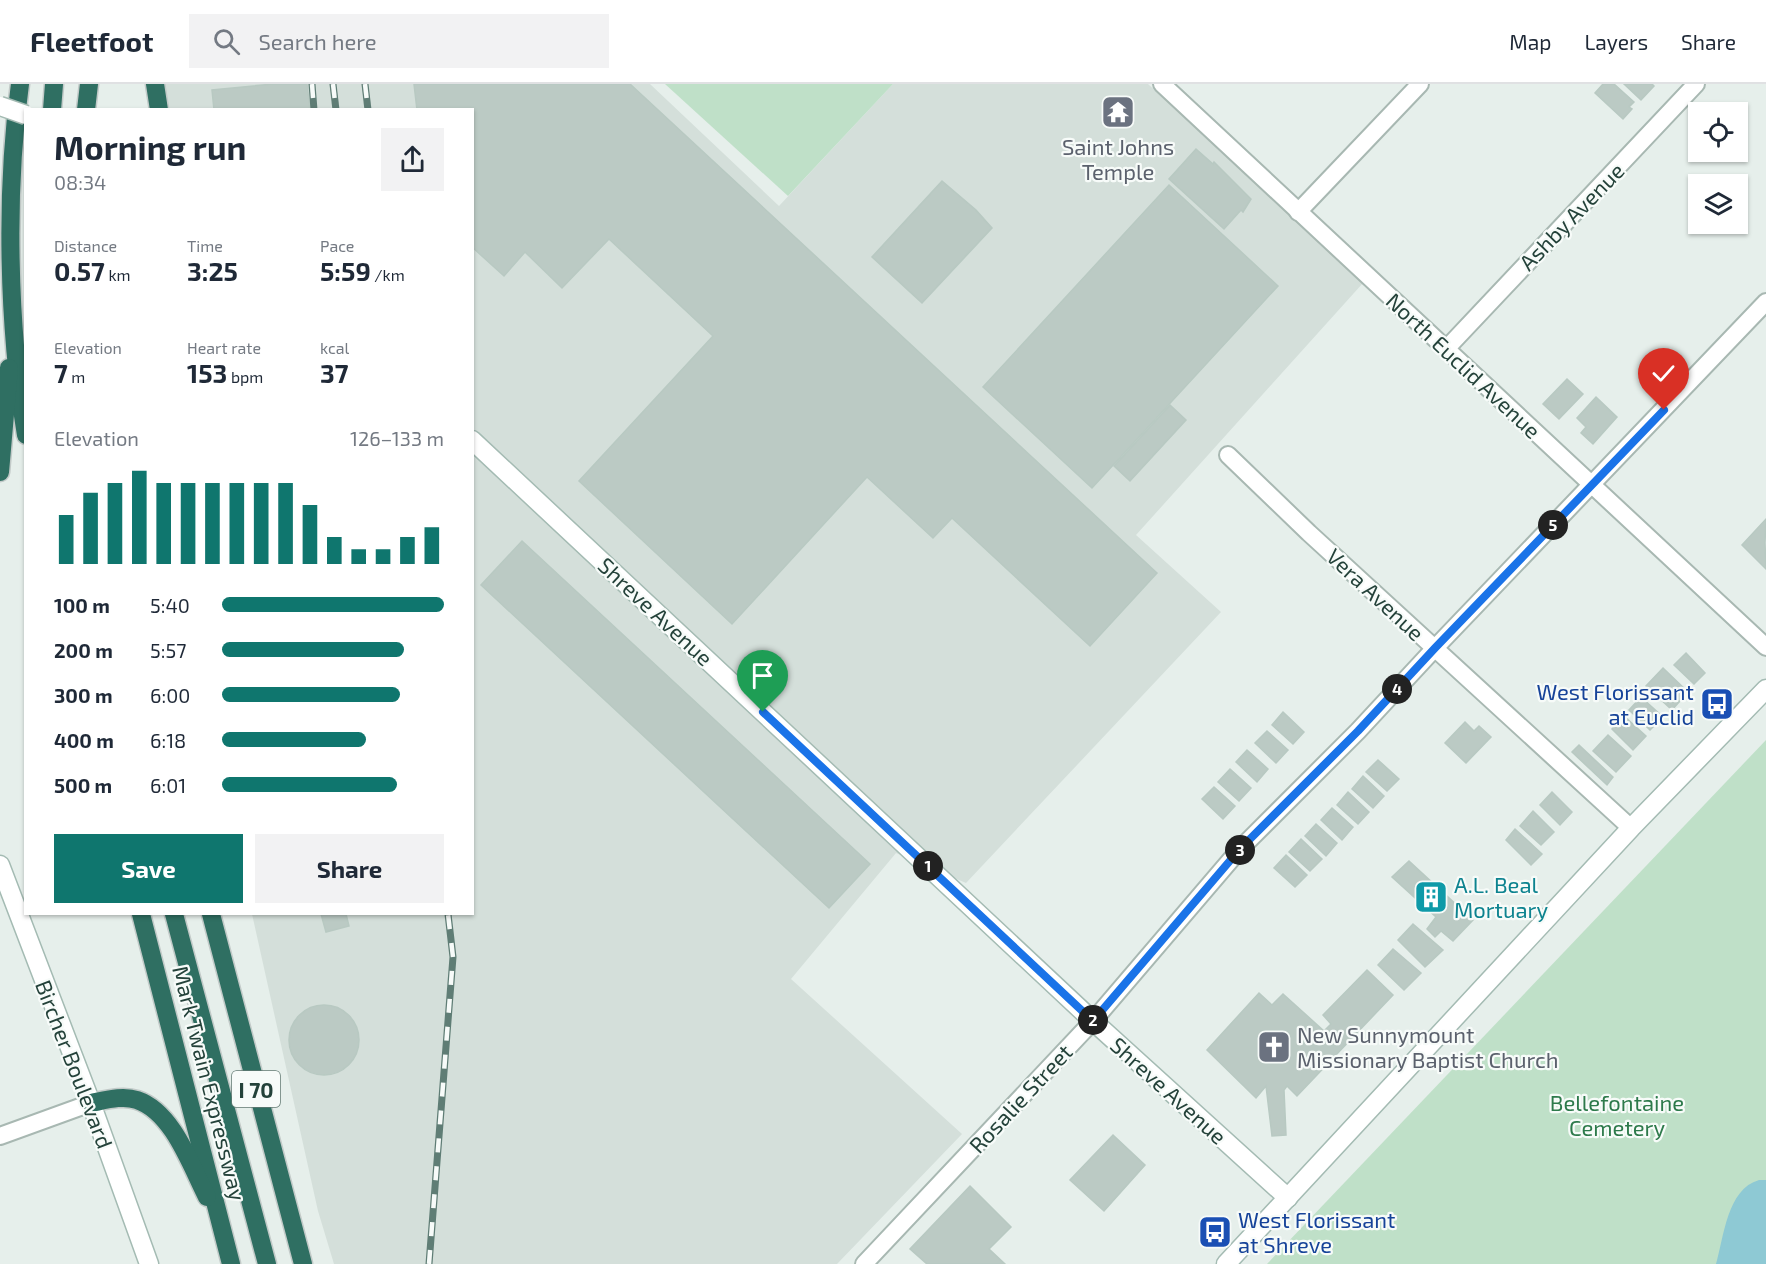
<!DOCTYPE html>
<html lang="en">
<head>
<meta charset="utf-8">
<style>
	:root { --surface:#fff; --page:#f2f2f3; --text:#1f2937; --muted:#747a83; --line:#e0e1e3; --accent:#0f766e }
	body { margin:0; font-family:"Exo 2",sans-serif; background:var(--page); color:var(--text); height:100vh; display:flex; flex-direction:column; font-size:22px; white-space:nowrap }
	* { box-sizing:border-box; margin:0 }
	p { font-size:20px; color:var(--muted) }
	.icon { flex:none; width:33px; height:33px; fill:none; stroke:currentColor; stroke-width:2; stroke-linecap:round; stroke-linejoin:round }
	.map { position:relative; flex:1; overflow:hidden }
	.side { position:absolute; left:24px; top:24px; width:450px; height:807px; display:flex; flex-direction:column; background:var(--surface); border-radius:0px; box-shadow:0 2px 4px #0004 }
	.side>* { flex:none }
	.controls { position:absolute; left:1688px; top:18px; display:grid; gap:12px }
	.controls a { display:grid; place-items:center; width:60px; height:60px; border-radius:0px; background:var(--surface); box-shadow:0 2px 4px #0004; font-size:30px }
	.pin { position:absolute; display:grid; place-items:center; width:51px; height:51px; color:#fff; margin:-62px -26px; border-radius:50% 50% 50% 0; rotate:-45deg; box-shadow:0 0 6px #0007 }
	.pin .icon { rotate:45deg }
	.km { position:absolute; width:30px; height:30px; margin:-15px; border-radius:50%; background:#222; color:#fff; font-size:16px; line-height:30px; text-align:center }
	.round { display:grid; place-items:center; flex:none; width:63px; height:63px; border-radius:0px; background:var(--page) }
	.headline { display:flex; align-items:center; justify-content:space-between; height:102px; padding:0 30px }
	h1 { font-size:33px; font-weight:700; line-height:45px }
	.figures { display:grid; grid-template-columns:repeat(3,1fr); gap:9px; height:102px; padding:6px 30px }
	.figures div { display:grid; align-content:center }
	.figures b { font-size:26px; font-weight:700 }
	.figures small { font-size:16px; font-weight:400 }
	.figures p { font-size:16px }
	.chart { height:168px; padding:12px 30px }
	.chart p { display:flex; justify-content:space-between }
	.chart svg { width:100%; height:108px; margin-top:6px; stroke:var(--accent); stroke-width:6 }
	.cta { display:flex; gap:12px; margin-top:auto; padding:12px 30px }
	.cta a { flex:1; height:69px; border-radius:0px; background:var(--accent); color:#fff; font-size:24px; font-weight:700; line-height:69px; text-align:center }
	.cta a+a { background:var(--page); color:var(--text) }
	ul { padding:0 30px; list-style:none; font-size:20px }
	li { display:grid; grid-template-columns:96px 72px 1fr; align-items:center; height:45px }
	li i { height:15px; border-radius:8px; background:var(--accent) }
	header { display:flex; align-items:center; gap:36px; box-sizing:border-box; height:84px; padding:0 30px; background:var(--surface); border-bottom:2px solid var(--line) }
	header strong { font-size:28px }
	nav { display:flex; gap:33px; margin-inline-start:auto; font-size:21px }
	.search { width:420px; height:54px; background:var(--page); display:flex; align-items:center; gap:15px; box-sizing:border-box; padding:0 21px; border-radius:0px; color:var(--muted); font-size:22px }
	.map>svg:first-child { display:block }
	.built { fill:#d4dfda }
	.green { fill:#bfe0c8 }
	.water { fill:#8ec9d4 }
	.building { fill:#bbcac4; stroke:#b8c9c2; stroke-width:1.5 }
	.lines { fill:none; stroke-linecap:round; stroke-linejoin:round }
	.street-casing { stroke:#a8b8b2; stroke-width:20 }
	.secondary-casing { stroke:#a4bbb3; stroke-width:21 }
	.highway-casing { stroke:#c2cac8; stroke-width:21 }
	.street { stroke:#fff; stroke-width:16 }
	.secondary { stroke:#fff; stroke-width:18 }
	.highway { stroke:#2f6f62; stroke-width:18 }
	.rail-casing { stroke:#5f7d75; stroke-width:7 }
	.rail { stroke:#f7fbf9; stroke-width:4.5; stroke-dasharray:14; stroke-linecap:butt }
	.secondary-bridge-casing { stroke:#a4bbb3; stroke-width:21; stroke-linecap:butt }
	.secondary-bridge { stroke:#fff; stroke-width:18 }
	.route-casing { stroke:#fff; stroke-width:12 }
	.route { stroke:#1a73e8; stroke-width:8 }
	.labels { text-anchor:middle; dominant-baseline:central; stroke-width:4.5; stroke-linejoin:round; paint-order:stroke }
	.shield { fill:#f7fbf9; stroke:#637a73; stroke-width:1.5 }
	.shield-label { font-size:21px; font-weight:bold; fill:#24423a }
	.worship-label { font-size:22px; fill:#5b616d; stroke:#f7fbf9 }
	.street-label { font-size:22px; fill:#24423a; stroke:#f7fbf9 }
	.transit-label { font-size:22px; fill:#164399; stroke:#f7fbf9; text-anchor:end }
	.culture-label { font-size:22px; fill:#0d838f; stroke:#f7fbf9; text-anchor:start }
	.park-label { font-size:22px; fill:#2d7a4b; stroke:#f7fbf9 }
</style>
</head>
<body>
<header>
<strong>Fleetfoot</strong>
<div class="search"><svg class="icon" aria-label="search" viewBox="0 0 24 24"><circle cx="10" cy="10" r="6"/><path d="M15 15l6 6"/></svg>Search here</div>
<nav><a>Map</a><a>Layers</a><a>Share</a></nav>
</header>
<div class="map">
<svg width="1766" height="1180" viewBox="0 0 1766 1180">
	<rect width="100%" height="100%" fill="#e6efeb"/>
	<path class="built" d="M164 0H650L779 122 893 0H1148L1363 199 1136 451 1221 528 966 799 896 769 791 895 962 1050 837 1180H334L318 1127 252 830H472V26L166 25Z"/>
	<g class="green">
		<path d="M665 0H893L788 112Z"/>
		<path d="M1766 656V1180H1267Z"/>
	</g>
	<path class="water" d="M1759 1096H1766V1180H1716C1724 1153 1727 1105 1759 1096Z"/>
	<g class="building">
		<path d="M273 0H307L310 26H214L212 6Z"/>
		<path d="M414 0H630L1157 489 1090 562 952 434 933 454 867 393 732 540 579 397 713 252 609 155 562 204 525 168 504 192 472 163V26H417Z"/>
		<path d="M1603 0H1614L1634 18 1629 23 1632 25 1623 35 1595 9Z"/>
		<path d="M1624 0H1652L1654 2 1641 16Z"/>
		<path d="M1196 65 1213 80 1214 78 1251 115 1243 128 1241 126 1224 145 1169 95Z"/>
		<path d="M942 97 976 126 992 144 922 219 872 173Z"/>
		<path d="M1169 101 1278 202 1092 404 983 303Z"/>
		<path d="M1567 295 1583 310 1559 335 1543 320Z"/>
		<path d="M1596 313 1617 333 1593 360 1581 349 1586 343 1577 334Z"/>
		<path d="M1170 321 1186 336 1130 397 1114 382Z"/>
		<path d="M1766 435 1765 459 1766 485 1742 461Z"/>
		<path d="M522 457 870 780 829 824 481 501Z"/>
		<path d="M1686 569 1705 589 1694 600 1674 581Z"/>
		<path d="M1663 584 1688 608 1672 626 1646 602Z"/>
		<path d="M1641 613 1663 633 1650 646 1629 626Z"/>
		<path d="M1283 628 1304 648 1293 660 1272 641Z"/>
		<path d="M1624 632 1646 652 1633 666 1612 645Z"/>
		<path d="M1465 638 1474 647 1479 642 1491 653 1466 679 1445 659Z"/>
		<path d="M1267 647 1288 666 1276 679 1255 659Z"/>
		<path d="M1608 651 1631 672 1616 688 1593 667Z"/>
		<path d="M1579 661 1613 693 1607 701 1572 668Z"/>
		<path d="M1247 666 1268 685 1257 698 1236 678Z"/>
		<path d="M1378 676 1399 695 1387 707 1366 688Z"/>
		<path d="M1230 685 1251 704 1239 717 1218 698Z"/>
		<path d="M1363 692 1384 712 1373 724 1352 705Z"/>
		<path d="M1214 703 1235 722 1223 735 1202 715Z"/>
		<path d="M1348 708 1369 728 1358 740 1337 721Z"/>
		<path d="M1552 708 1572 728 1560 741 1540 721Z"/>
		<path d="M1332 724 1353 743 1342 756 1321 736Z"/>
		<path d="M1533 727 1554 748 1541 761 1520 742Z"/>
		<path d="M1316 740 1337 759 1326 772 1305 752Z"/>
		<path d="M1515 745 1542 770 1531 781 1506 756Z"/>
		<path d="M1301 755 1322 775 1310 787 1289 768Z"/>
		<path d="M1286 771 1307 791 1295 803 1274 784Z"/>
		<path d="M1409 777 1473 836 1453 857 1441 847 1435 853 1427 845 1436 833 1392 793Z"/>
		<path d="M321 830H346L349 842 326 848Z"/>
		<path d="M1413 840 1443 866 1425 883 1398 856Z"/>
		<path d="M1393 865 1421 889 1404 906 1378 881Z"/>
		<path d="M1367 886 1393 911 1297 1012 1287 1002 1284 1006 1286 1051 1272 1052 1266 1002 1256 1014 1207 966 1259 909 1272 921 1283 910 1324 947 1331 940 1323 931Z"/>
		<circle cx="324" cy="956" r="35"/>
		<path d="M1113 1051 1145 1081 1104 1127 1070 1096Z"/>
		<path d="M970 1102 1011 1143 989 1165 1005 1180H927L910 1165Z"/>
	</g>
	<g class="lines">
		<defs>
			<g id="street">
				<path d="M1162 0 1766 563"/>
				<path d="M1298 128 1420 0"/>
				<path d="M1447 264 1696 0"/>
				<path d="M1228 371 1309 449 1631 744"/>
				<path d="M0 1052 91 1019"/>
				<path d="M864 1180 1093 937 1240 765 1358 647 1435 564 1766 218"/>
			</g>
			<g id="secondary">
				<path d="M472 356 1093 937 1288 1114"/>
				<path d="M0 781 91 1019 149 1180"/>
				<path d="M1226 1180 1631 744 1766 605"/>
			</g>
			<g id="highway">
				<path d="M20 0C5 109 8 242 26 351"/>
				<path d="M155 0 159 26"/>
				<path d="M52 26 54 0"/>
				<path d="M86 26 89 0"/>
				<path d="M0 388 9 284"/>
				<path d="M141 830 231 1180"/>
				<path d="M174 830 267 1180"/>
				<path d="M211 830 303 1180"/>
				<path d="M91 1019C106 1016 123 1011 137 1016 173 1028 191 1082 207 1113"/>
			</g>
		</defs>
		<use href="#street" class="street-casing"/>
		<use href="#secondary" class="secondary-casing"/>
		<use href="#highway" class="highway-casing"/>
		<use href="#street" class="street"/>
		<use href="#secondary" class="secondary"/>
		<use href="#highway" class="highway"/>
		<defs>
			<g id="rail">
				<path d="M312 0 314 26"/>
				<path d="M333 0 336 26"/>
				<path d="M365 0 368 26"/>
				<path d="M429 1180 453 873 448 830"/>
			</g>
		</defs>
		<use href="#rail" class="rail-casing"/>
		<use href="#rail" class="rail"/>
		<defs>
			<path id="secondary-bridge" d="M0 22 26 31"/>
		</defs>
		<use href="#secondary-bridge" class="secondary-bridge-casing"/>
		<use href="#secondary-bridge" class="secondary-bridge"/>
	</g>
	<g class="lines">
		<defs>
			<path id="route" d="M763 628 1093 937 1240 765 1358 647 1435 564 1664 326"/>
		</defs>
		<use href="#route" class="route-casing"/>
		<use href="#route" class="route"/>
	</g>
	<defs>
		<symbol id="temple-square" viewBox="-11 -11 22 22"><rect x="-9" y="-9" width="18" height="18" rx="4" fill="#6b7280" stroke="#f7fbf9"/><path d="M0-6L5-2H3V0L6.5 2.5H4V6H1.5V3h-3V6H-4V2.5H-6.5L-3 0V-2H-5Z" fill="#fff"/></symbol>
		<symbol id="bus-square" viewBox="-11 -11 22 22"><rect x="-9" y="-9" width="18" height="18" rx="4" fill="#1a4fb4" stroke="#f7fbf9"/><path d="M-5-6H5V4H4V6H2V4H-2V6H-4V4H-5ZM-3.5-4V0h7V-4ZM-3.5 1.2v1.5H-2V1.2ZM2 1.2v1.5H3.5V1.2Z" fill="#fff"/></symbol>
		<symbol id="building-square" viewBox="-11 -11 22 22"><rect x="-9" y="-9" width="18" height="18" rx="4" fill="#0f9aa8" stroke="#f7fbf9"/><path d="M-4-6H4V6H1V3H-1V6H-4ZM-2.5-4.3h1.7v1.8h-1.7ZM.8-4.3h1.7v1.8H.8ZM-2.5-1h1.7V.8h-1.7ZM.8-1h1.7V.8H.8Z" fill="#fff"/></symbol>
		<symbol id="church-square" viewBox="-11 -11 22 22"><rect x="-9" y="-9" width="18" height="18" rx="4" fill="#6b7280" stroke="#f7fbf9"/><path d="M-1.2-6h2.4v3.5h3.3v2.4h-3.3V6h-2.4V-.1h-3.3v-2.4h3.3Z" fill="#fff"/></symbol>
	</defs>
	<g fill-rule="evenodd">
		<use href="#temple-square" x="1099" y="9" width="38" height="38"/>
		<use href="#bus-square" x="1698" y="601" width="38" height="38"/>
		<use href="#building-square" x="1412" y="794" width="38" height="38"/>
		<use href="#church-square" x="1255" y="944" width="38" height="38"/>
		<use href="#bus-square" x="1196" y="1129" width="38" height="38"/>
	</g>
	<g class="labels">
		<rect class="shield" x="232" y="987" width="48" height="36" rx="4.5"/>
		<g class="shield-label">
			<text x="256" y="1005">I 70</text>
		</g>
		<g class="worship-label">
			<text x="1118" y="62">Saint Johns<tspan x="1118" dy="25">Temple</tspan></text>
			<text x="1297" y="950" text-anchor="start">New Sunnymount<tspan x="1297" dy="25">Missionary Baptist Church</tspan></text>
		</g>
		<g class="street-label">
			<text transform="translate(1571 132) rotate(-46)">Ashby Avenue</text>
			<text transform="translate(1464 281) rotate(43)">North Euclid Avenue</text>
			<text transform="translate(1376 510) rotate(43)">Vera Avenue</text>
			<text transform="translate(656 527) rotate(43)">Shreve Avenue</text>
			<text transform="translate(75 980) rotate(69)">Bircher Boulevard</text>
			<text transform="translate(210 999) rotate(76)">Mark Twain Expressway</text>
			<text transform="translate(1169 1006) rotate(42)">Shreve Avenue</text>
			<text transform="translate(1020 1014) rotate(-47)">Rosalie Street</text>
		</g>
		<g class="transit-label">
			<text x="1694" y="607">West Florissant<tspan x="1694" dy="25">at Euclid</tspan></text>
			<text x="1238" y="1135" text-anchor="start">West Florissant<tspan x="1238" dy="25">at Shreve</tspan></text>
		</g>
		<g class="culture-label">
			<text x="1454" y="800">A.L. Beal<tspan x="1454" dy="25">Mortuary</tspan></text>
		</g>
		<g class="park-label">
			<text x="1617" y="1018">Bellefontaine<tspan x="1617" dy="25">Cemetery</tspan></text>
		</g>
	</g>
</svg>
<div class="controls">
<a><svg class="icon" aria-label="locate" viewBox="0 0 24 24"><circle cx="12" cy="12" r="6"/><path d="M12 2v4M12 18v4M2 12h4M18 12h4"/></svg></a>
<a><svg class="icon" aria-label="layers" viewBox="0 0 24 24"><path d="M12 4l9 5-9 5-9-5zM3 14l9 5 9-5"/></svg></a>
</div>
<div class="pin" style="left:763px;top:628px;background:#1e9e55"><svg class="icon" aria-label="arrive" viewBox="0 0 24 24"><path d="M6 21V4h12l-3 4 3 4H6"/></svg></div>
<div class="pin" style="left:1664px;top:326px;background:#d93025"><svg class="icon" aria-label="check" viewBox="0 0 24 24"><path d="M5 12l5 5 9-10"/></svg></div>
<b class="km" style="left:928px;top:782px">1</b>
<b class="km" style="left:1093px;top:936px">2</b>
<b class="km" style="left:1240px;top:766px">3</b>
<b class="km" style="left:1397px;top:605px">4</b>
<b class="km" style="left:1553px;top:441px">5</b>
<section class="side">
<div class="headline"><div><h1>Morning run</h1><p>08:34</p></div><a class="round"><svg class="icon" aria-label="share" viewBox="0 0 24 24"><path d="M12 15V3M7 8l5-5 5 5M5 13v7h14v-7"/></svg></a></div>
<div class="figures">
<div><p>Distance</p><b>0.57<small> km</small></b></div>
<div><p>Time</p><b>3:25</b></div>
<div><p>Pace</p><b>5:59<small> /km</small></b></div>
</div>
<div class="figures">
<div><p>Elevation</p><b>7<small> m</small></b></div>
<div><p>Heart rate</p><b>153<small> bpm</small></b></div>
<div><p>kcal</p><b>37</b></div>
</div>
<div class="chart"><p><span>Elevation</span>126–133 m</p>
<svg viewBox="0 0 160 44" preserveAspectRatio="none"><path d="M5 44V24M15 44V15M25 44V11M35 44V6M45 44V11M55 44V11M65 44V11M75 44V11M85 44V11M95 44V11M105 44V20M115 44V33M125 44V38M135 44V38M145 44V33M155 44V29"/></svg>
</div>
<ul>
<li><b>100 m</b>5:40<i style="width:100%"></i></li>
<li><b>200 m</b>5:57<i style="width:82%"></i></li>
<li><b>300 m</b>6:00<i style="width:80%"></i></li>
<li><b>400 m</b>6:18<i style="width:65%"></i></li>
<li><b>500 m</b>6:01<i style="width:79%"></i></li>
</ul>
<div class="cta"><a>Save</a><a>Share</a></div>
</section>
</div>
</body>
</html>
